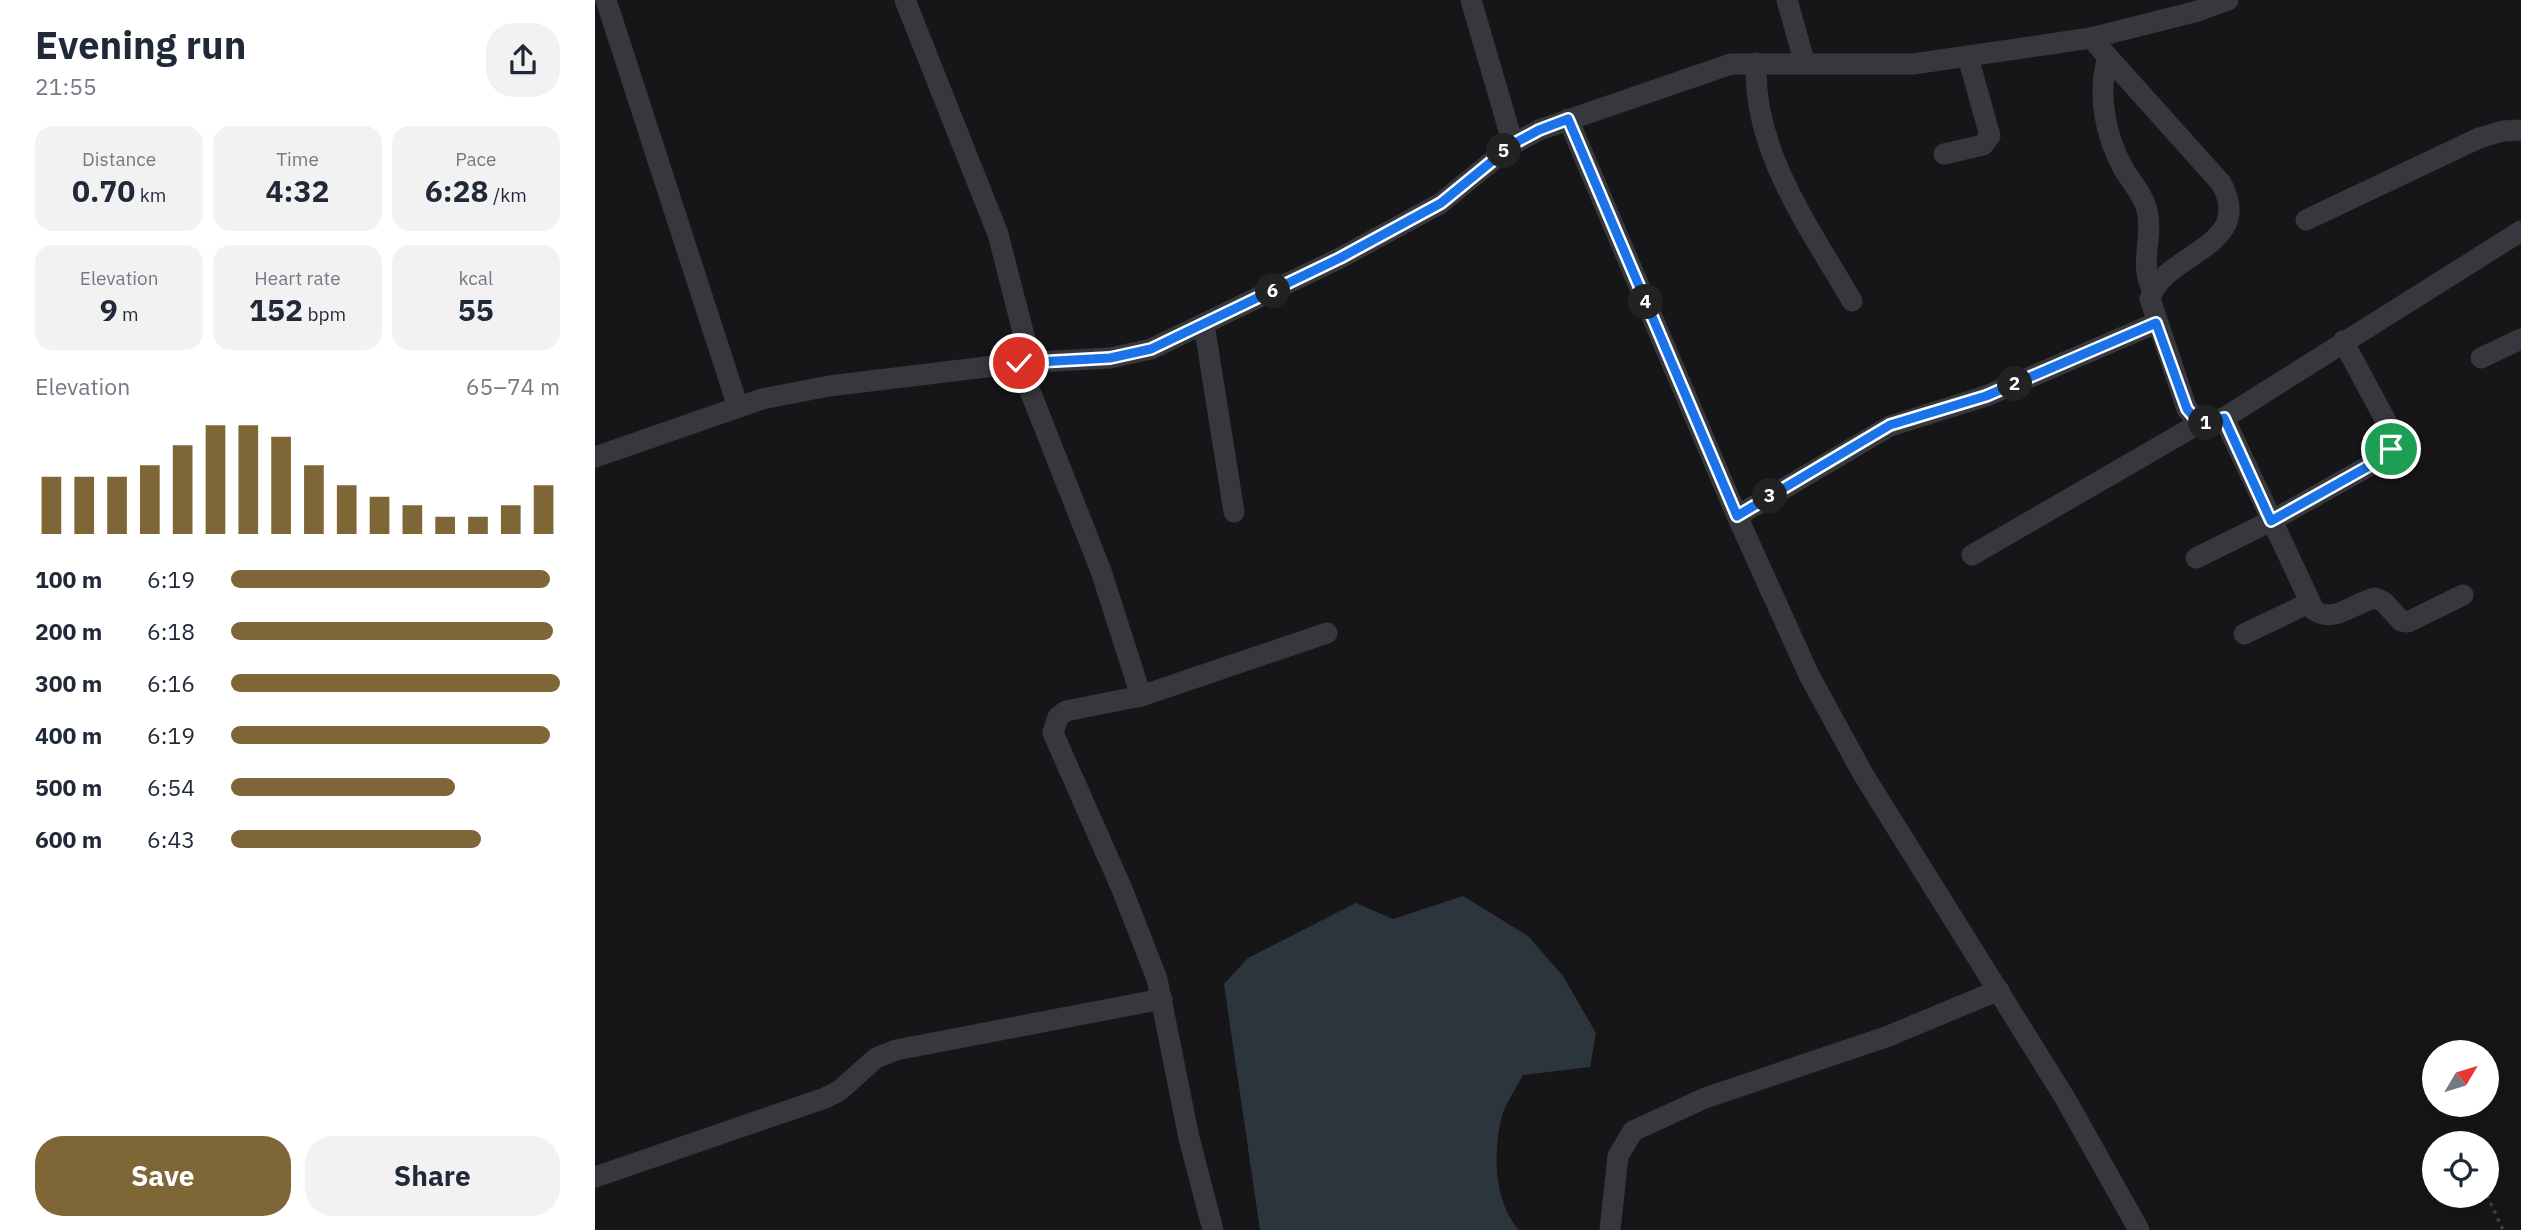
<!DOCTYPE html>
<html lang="en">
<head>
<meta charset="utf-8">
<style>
	:root { --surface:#fff; --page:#f2f2f3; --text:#1f2937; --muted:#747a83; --accent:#7e6636 }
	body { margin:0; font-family:"IBM Plex Sans",sans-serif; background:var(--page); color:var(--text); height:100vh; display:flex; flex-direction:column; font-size:26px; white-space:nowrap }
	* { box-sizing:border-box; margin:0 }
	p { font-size:23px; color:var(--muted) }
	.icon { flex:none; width:38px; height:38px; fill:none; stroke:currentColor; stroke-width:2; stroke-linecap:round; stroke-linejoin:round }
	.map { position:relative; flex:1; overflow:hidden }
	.panel { display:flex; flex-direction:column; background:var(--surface); width:595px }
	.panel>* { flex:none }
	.needle { width:46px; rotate:52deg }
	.controls { position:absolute; left:1827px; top:1040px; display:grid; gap:14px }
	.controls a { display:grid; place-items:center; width:77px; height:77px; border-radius:50%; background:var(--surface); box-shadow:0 4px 18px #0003; font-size:35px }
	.pin { position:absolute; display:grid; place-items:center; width:60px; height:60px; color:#fff; margin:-30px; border:4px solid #fff; border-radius:50%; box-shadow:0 2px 7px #0007 }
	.km { position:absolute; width:35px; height:35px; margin:-18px; border-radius:50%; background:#222; color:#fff; font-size:19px; line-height:35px; text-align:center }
	.round { display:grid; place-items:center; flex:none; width:74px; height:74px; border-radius:28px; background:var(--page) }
	.overview { display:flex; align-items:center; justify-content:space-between; height:119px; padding:0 35px }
	h1 { font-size:38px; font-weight:700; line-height:52px }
	.metrics { display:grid; grid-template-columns:repeat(3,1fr); gap:10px; height:119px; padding:7px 35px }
	.metrics div { display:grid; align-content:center; border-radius:18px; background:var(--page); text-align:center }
	.metrics b { font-size:30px; font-weight:700 }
	.metrics small { font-size:19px; font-weight:400 }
	.metrics p { font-size:19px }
	.chart { height:196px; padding:14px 35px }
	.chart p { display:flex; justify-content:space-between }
	.chart svg { width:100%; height:126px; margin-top:7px; stroke:var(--accent); stroke-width:6 }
	.primary-button { display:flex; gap:14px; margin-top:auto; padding:14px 35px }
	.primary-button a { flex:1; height:80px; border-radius:28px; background:var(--accent); color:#fff; font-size:28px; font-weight:700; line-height:80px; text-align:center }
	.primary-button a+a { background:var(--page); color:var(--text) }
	ul { padding:0 35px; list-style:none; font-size:23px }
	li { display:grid; grid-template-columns:112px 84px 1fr; align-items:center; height:52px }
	li i { height:18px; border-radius:9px; background:var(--accent) }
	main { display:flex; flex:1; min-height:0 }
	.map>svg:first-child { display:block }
	.water { fill:#2c353c }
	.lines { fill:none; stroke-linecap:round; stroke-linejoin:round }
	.path { stroke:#3d3f44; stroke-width:3.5; stroke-dasharray:3.5 5; stroke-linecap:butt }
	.minor { stroke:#37383d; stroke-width:21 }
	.route-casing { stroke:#fff; stroke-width:14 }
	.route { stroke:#1a73e8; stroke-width:9 }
</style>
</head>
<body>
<main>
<section class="panel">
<div class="overview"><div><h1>Evening run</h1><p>21:55</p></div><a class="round"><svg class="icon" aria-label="share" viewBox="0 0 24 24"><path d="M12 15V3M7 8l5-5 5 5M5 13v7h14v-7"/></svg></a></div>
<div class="metrics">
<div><p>Distance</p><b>0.70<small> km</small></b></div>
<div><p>Time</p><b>4:32</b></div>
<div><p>Pace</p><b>6:28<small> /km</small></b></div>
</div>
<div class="metrics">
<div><p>Elevation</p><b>9<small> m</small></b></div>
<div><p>Heart rate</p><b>152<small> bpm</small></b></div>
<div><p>kcal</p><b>55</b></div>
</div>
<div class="chart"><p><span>Elevation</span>65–74 m</p>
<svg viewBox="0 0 160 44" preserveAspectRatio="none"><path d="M5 44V24M15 44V24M25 44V24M35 44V20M45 44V13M55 44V6M65 44V6M75 44V10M85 44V20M95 44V27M105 44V31M115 44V34M125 44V38M135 44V38M145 44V34M155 44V27"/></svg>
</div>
<ul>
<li><b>100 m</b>6:19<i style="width:97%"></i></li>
<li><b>200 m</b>6:18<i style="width:98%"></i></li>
<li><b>300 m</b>6:16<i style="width:100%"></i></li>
<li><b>400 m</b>6:19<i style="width:97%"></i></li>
<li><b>500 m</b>6:54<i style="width:68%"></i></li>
<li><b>600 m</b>6:43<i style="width:76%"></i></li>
</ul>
<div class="primary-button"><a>Save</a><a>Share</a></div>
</section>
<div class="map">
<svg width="1926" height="1230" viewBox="0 0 1926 1230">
	<rect width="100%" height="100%" fill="#161618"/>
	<path class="water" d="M868 896 933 936 968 976 1001 1033 995 1067 928 1075C921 1089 909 1105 906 1120 898 1154 899 1202 924 1230H665L629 984 653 958 761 903 798 919Z"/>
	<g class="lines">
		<g class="path">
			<path d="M1892 1195 1908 1230"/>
			<path d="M1856 1199 1865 1195"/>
		</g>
		<g class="minor">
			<path d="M11 0 143 407"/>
			<path d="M310 0 403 234 436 363"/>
			<path d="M876 0 918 144"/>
			<path d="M1192 0 1210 64"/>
			<path d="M1496 38 1626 183C1662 248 1568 252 1555 299L1592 409 1605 423 1629 418 1926 231"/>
			<path d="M1513 57C1502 94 1510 135 1528 168 1536 182 1548 194 1552 210 1559 237 1543 265 1558 290"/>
			<path d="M1161 63C1158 152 1215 228 1257 301"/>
			<path d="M973 119 1142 516 1214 675 1268 774 1470 1098 1544 1230"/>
			<path d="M1349 154 1388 145 1395 136 1373 57"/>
			<path d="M1711 220 1884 138 1908 131 1926 130"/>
			<path d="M609 324 639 512"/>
			<path d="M1886 358 1926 339"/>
			<path d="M424 363 506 571 546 696 471 711 463 717 458 733 527 889 562 979 594 1138 618 1230"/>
			<path d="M1629 418 1719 610C1739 624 1758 603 1780 598L1789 602 1806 621 1813 622 1868 595"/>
			<path d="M0 457 167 399 234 386 424 363 515 358 556 349 745 258 846 203 918 144 944 130 1136 64H1318L1496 38 1603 11 1633 0"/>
			<path d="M1142 516 1295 426 1391 396 1561 323"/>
			<path d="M1377 555 1605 423"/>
			<path d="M1601 558 1676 521 1790 457C1798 446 1797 437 1793 425L1748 341"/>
			<path d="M1649 634 1714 603"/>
			<path d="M546 696 732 633"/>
			<path d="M0 1177 230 1098 244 1091 281 1058 301 1050 567 999"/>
			<path d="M1015 1230 1023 1156 1038 1131 1110 1098 1291 1037 1404 990"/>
		</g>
	</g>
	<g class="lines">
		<defs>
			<path id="route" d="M424 363 515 358 556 349 745 258 846 203 918 144 944 130 973 119 1142 516 1295 425 1391 396 1561 323 1592 409 1605 424 1629 418 1676 521 1790 457 1796 449"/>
		</defs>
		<use href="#route" class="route-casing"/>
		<use href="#route" class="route"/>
	</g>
</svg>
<div class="controls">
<a><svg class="needle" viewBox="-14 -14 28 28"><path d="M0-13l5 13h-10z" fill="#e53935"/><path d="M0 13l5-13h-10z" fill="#747a83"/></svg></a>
<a><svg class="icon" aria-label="locate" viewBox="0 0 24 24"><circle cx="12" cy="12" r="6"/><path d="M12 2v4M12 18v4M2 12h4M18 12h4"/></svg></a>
</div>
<div class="pin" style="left:1796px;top:449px;background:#1e9e55"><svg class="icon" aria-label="arrive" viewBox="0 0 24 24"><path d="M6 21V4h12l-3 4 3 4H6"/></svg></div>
<div class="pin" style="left:424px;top:363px;background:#d93025"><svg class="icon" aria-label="check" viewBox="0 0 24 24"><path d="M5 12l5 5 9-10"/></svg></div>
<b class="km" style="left:1611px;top:423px">1</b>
<b class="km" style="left:1420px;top:384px">2</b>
<b class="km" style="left:1175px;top:496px">3</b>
<b class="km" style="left:1051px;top:302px">4</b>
<b class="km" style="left:909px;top:151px">5</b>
<b class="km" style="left:678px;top:291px">6</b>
</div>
</main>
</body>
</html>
